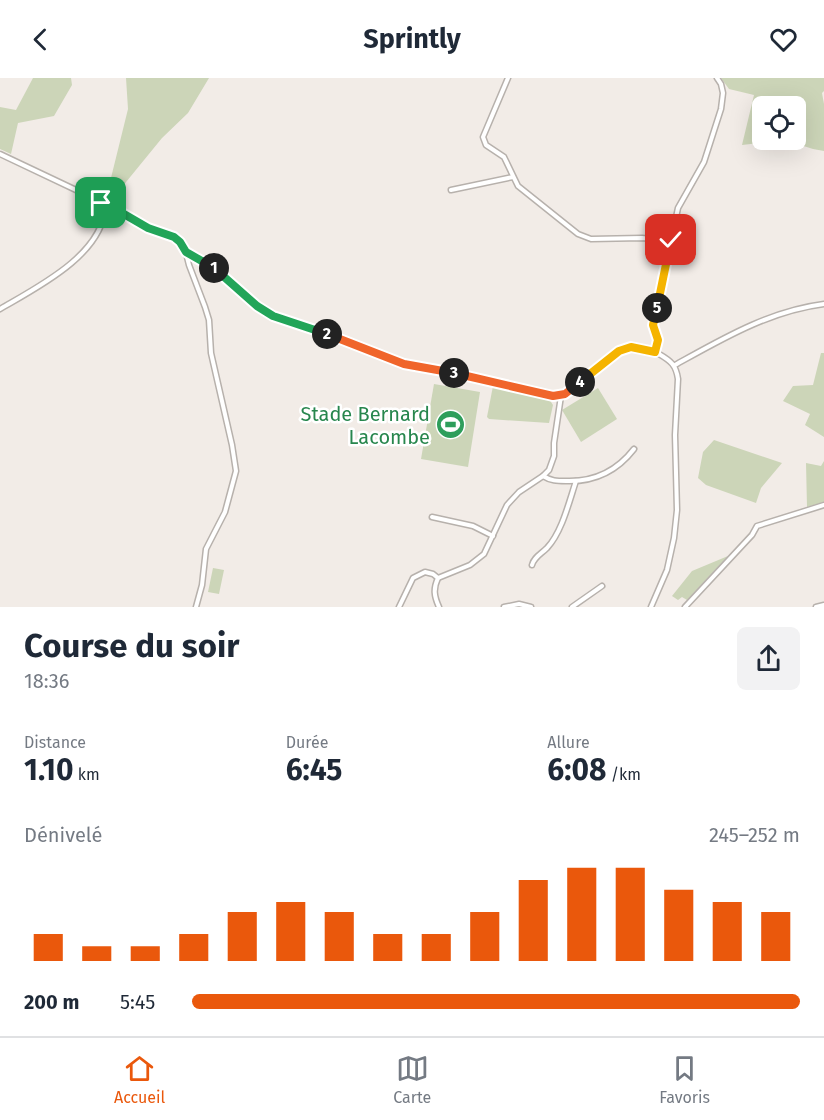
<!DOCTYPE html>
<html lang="fr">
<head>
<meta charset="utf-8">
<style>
	:root { --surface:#fff; --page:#f2f2f3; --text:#1f2937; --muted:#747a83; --line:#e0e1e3; --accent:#ea580c }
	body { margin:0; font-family:"Fira Sans",sans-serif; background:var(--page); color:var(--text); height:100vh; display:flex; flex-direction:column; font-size:22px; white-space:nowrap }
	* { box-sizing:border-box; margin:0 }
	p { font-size:20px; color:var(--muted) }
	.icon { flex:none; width:33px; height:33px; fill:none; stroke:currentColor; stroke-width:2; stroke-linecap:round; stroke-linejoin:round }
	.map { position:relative; height:529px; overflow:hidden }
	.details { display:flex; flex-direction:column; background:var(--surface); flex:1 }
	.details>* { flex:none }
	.buttons { position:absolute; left:752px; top:18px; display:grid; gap:12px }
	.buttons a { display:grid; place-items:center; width:54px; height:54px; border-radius:9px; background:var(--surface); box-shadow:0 6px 24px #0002; font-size:30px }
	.pin { position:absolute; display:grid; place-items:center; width:51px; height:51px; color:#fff; margin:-26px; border-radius:12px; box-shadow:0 3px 9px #0006 }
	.km { position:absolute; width:30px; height:30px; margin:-15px; border-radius:50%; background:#222; color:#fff; font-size:16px; line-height:30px; text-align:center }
	.round { display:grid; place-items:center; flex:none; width:63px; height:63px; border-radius:9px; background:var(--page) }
	.summary { display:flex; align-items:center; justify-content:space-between; height:102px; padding:0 24px }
	h1 { font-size:33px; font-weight:700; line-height:45px }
	.figures { display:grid; grid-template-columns:repeat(3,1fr); gap:9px; height:102px; padding:6px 24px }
	.figures div { display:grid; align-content:center }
	.figures b { font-size:30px; font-weight:700 }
	.figures small { font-size:16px; font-weight:400 }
	.figures p { font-size:16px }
	.chart { height:168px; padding:12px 24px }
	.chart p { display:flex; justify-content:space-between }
	.chart svg { width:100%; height:108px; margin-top:6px; stroke:var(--accent); stroke-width:6 }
	ul { padding:0 24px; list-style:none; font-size:20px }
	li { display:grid; grid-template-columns:96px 72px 1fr; align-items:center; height:45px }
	li i { height:15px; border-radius:8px; background:var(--accent) }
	header { display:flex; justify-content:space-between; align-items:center; height:78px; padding:0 24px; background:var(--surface); font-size:27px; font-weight:700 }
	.dock { display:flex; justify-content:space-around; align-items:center; height:84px; border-top:2px solid var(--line); background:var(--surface); font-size:16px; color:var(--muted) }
	.dock a { display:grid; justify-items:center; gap:3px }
	.dock .selected { color:var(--accent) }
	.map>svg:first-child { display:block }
	.green { fill:#ccd5b8 }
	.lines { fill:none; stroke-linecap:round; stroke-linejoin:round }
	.minor-casing { stroke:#b7b1ac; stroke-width:7 }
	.minor { stroke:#fff; stroke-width:4 }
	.split-1-casing { stroke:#fff; stroke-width:12 }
	.split-2-casing { stroke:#fff; stroke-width:12 }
	.split-3-casing { stroke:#fff; stroke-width:12 }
	.split-4-casing { stroke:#fff; stroke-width:12 }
	.split-5-casing { stroke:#fff; stroke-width:12 }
	.split-6-casing { stroke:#fff; stroke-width:12 }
	.split-1 { stroke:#22a559; stroke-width:8 }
	.split-2 { stroke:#22a559; stroke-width:8 }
	.split-3 { stroke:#f0652b; stroke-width:8 }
	.split-4 { stroke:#f0652b; stroke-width:8 }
	.split-5 { stroke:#f5b400; stroke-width:8 }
	.split-6 { stroke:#f5b400; stroke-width:8 }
	.labels { text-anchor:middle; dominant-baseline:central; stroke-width:5; stroke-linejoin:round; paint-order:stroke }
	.leisure-label { font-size:20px; fill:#27864d; stroke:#fff; text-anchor:end }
</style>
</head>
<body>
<header><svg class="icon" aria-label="back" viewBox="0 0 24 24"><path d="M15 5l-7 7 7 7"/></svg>Sprintly<svg class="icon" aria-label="heart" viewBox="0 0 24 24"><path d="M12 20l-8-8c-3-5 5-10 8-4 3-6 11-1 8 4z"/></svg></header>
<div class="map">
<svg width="824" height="529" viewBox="0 0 824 529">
	<rect width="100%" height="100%" fill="#f2ece7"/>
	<g class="green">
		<path d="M33 0H71L72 7 54 38 18 45 11 76 0 71V29L16 32Z"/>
		<path d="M126 0H209L188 35 162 60 113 120 107 116 128 31Z"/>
		<path d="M721 0H824V13L822 15 824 26V73L813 71 785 62H795V28H762V62H770L769 64 742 67 754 17 729 11Z"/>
		<path d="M821 275H824V359L805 347 810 336 783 323 793 308 813 307Z"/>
		<path d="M434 306 480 314 468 389 421 381Z"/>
		<path d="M493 308 549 321 553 327 549 345 489 341 487 339Z"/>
		<path d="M598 310 617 341 581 364 562 332Z"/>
		<path d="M714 362 782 385 761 410 756 425 706 407 698 400 703 374Z"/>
		<path d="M824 383V424L807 429 806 385 821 388Z"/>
		<path d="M728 478 687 522 682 519 678 522 672 518 692 493Z"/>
		<path d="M213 490 224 492 219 516 208 514Z"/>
	</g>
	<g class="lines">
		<defs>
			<g id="minor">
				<path d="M508 0 483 59 486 67 504 79 518 108 578 156 591 161 642 160 671 163"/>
				<path d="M0 76 95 121 105 129"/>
				<path d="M451 112 513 99"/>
				<path d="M105 129 117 132 148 150 174 159 180 164 186 174 217 191 257 228 273 238 404 286 451 294 553 318C590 317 611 247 659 276 671 283 676 287 678 301L675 357 677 432 674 460 667 492 651 529"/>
				<path d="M186 175 189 187 205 229 209 242 211 275 232 367 236 393 225 434 206 471 202 507 196 529"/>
				<path d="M0 231C36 210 103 177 105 129"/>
				<path d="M655 274 658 263 653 247 678 130 704 84 721 31 723 15 721 6 717 0"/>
				<path d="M675 287C722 261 769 233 824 226"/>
				<path d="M543 398C551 403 557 403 566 403 594 404 617 393 634 371"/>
				<path d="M432 439 473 448 493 458"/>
				<path d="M532 487C534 479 541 476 547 470 562 454 569 424 576 403"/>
				<path d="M399 529 413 500 425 494 433 496 438 500"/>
				<path d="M439 529C434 518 433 511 438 500L470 487 484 476 507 427 519 414 543 398 549 392 554 378V365L561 318"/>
				<path d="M504 529 519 526 531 529"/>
				<path d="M572 529 602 508"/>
				<path d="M685 529 752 457 757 448 824 427"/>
				<path d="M816 529 824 527"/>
			</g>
		</defs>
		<use href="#minor" class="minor-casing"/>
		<use href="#minor" class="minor"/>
	</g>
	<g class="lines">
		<defs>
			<path id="split-1" d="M101 125 105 129 117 132 148 150 174 159 180 164 186 174 214 190"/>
			<path id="split-2" d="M214 190 257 228 273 238 327 256"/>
			<path id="split-3" d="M327 256 404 286 454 295"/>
			<path id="split-4" d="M454 295 553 318 565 316 580 304"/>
			<path id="split-5" d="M580 304 619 273 631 269 655 274 658 262 653 247 657 230"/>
			<path id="split-6" d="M657 230 671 162"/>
		</defs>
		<use href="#split-1" class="split-1-casing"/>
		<use href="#split-2" class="split-2-casing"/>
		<use href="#split-3" class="split-3-casing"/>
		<use href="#split-4" class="split-4-casing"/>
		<use href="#split-5" class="split-5-casing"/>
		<use href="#split-6" class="split-6-casing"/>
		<use href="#split-1" class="split-1"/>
		<use href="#split-2" class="split-2"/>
		<use href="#split-3" class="split-3"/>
		<use href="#split-4" class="split-4"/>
		<use href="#split-5" class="split-5"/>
		<use href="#split-6" class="split-6"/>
	</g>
	<defs>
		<symbol id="stadium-disc" viewBox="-11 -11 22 22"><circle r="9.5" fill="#2e9e5b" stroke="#fff"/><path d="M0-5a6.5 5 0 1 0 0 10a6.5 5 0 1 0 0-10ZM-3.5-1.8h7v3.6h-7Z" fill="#fff"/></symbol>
	</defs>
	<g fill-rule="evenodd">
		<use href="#stadium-disc" x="434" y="330" width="33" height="33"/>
	</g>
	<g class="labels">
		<g class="leisure-label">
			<text x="430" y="336">Stade Bernard<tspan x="430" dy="23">Lacombe</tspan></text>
		</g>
	</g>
</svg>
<div class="buttons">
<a><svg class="icon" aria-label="locate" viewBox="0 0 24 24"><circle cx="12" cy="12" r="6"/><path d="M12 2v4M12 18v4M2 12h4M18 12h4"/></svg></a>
</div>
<div class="pin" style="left:101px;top:125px;background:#1e9e55"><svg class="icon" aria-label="arrive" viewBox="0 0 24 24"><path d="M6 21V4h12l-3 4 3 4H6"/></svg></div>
<div class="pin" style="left:671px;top:162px;background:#d93025"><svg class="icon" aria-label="check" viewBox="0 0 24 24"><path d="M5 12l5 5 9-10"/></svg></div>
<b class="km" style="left:214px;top:190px">1</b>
<b class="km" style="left:327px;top:256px">2</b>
<b class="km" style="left:454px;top:295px">3</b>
<b class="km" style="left:580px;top:304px">4</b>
<b class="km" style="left:657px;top:230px">5</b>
</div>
<section class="details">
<div class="summary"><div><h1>Course du soir</h1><p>18:36</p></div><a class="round"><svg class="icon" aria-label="share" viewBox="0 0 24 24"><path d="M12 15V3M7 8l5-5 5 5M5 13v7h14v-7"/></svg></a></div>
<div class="figures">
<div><p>Distance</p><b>1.10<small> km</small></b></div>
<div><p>Durée</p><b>6:45</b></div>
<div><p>Allure</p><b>6:08<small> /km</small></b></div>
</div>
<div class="chart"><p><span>Dénivelé</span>245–252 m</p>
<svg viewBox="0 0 160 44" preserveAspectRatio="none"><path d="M5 44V33M15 44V38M25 44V38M35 44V33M45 44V24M55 44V20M65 44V24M75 44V33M85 44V33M95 44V24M105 44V11M115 44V6M125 44V6M135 44V15M145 44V20M155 44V24"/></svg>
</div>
<ul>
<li><b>200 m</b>5:45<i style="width:100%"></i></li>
</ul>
</section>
<nav class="dock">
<a class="selected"><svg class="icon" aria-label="home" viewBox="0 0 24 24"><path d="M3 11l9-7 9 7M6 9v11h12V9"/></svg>Accueil</a>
<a><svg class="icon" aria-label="map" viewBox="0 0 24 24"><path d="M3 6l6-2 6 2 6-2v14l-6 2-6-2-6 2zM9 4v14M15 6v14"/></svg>Carte</a>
<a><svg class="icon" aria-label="saved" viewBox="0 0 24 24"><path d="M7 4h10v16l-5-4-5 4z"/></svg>Favoris</a>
</nav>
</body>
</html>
